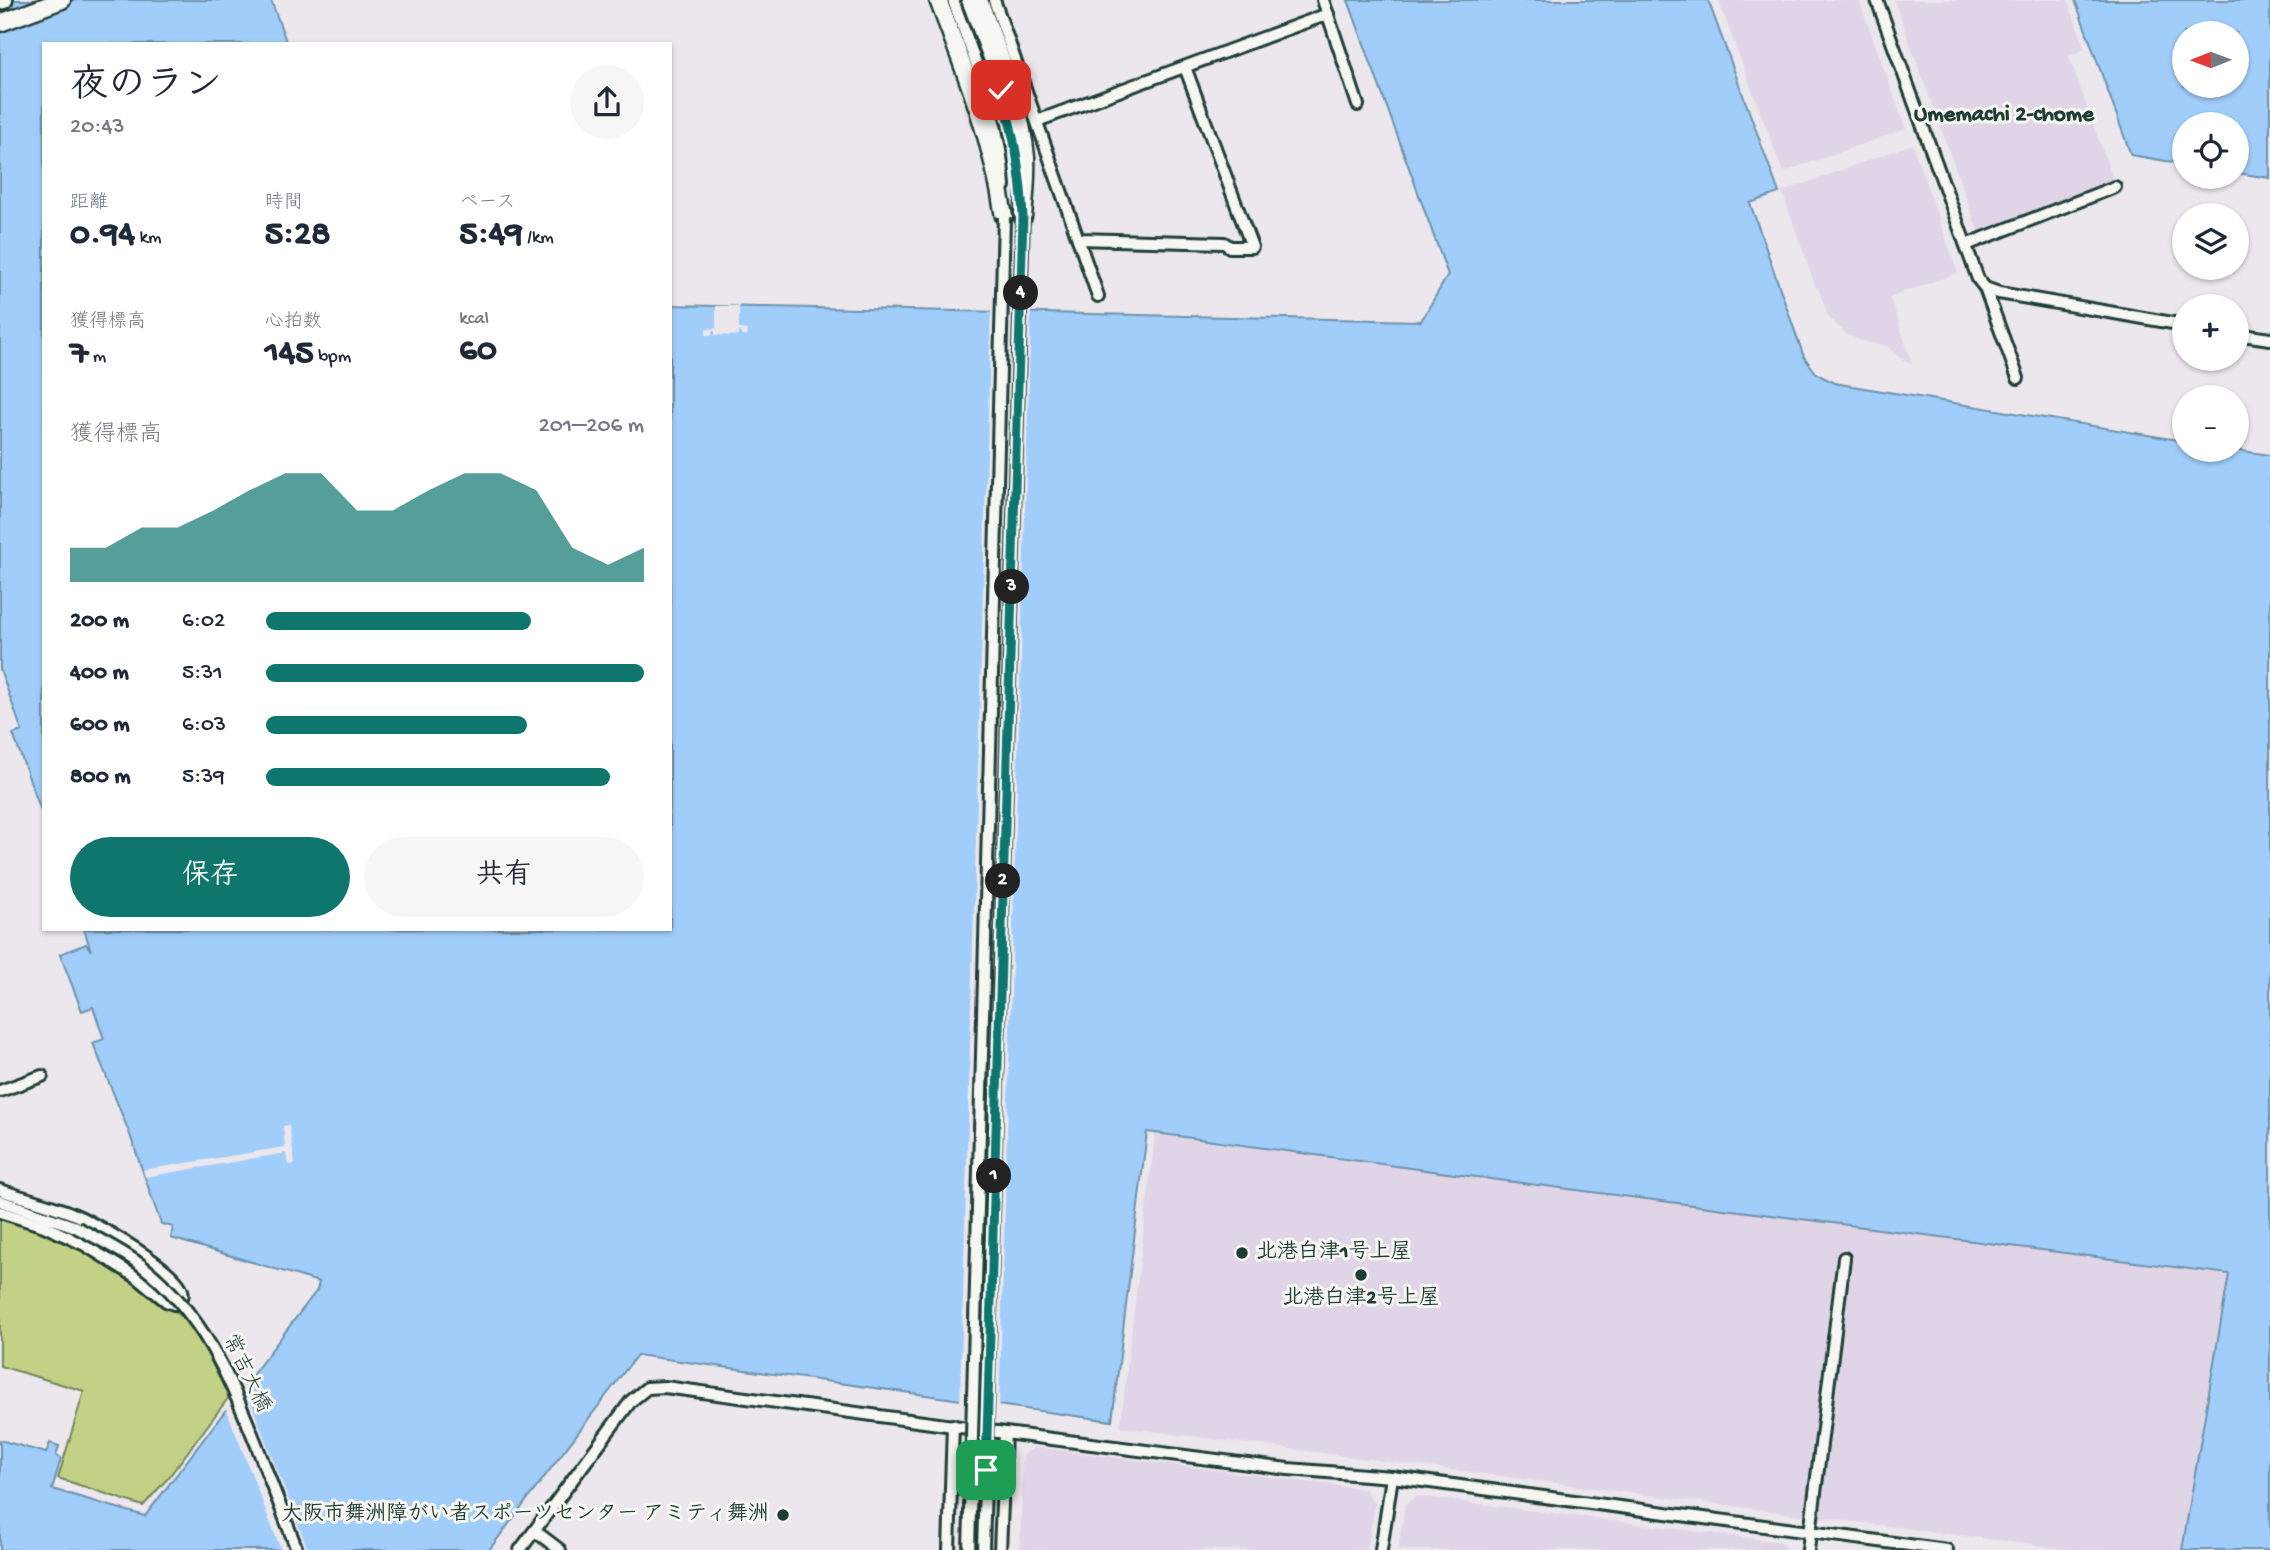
<!DOCTYPE html>
<html lang="ja">
<head>
<meta charset="utf-8">
<style>
	:root { --surface:#fff; --page:#f6f6f7; --text:#1f2937; --muted:#747a83; --accent:#0f766e }
	body { margin:0; font-family:"Gochi Hand","Klee One",sans-serif; background:var(--page); color:var(--text); height:100vh; display:flex; flex-direction:column; font-size:26px; white-space:nowrap }
	* { box-sizing:border-box; margin:0 }
	p { font-size:23px; color:var(--muted) }
	.icon { flex:none; width:38px; height:38px; fill:none; stroke:currentColor; stroke-width:2; stroke-linecap:round; stroke-linejoin:round }
	.map { position:relative; flex:1; overflow:hidden }
	.side { position:absolute; left:42px; top:42px; width:630px; height:889px; display:flex; flex-direction:column; background:var(--surface); border-radius:0px; box-shadow:0 2px 5px #0004 }
	.side>* { flex:none }
	.needle { width:46px; rotate:269deg }
	.tools { position:absolute; left:2172px; top:21px; display:grid; gap:14px }
	.tools a { display:grid; place-items:center; width:77px; height:77px; border-radius:50%; background:var(--surface); box-shadow:0 2px 5px #0004; font-size:35px }
	.pin { position:absolute; display:grid; place-items:center; width:60px; height:60px; color:#fff; margin:-30px; border-radius:14px; box-shadow:0 4px 10px #0006 }
	.km { position:absolute; width:35px; height:35px; margin:-18px; border-radius:50%; background:#222; color:#fff; font-size:19px; line-height:35px; text-align:center }
	.round { display:grid; place-items:center; flex:none; width:74px; height:74px; border-radius:37px; background:var(--page) }
	.head { display:flex; align-items:center; justify-content:space-between; height:119px; padding:0 28px }
	h1 { font-size:38px; font-weight:800; line-height:52px }
	.figures { display:grid; grid-template-columns:repeat(3,1fr); gap:10px; height:119px; padding:7px 28px }
	.figures div { display:grid; align-content:center }
	.figures b { font-size:35px; font-weight:800 }
	.figures small { font-size:19px; font-weight:400 }
	.figures p { font-size:19px }
	.chart { height:196px; padding:14px 28px }
	.chart p { display:flex; justify-content:space-between }
	.chart svg { width:100%; height:126px; margin-top:7px; fill:var(--accent); opacity:.7 }
	.action { display:flex; gap:14px; margin-top:auto; padding:14px 28px }
	.action a { flex:1; height:80px; border-radius:42px; background:var(--accent); color:#fff; font-size:28px; font-weight:800; line-height:80px; text-align:center }
	.action a+a { background:var(--page); color:var(--text) }
	ul { padding:0 28px; list-style:none; font-size:23px }
	li { display:grid; grid-template-columns:112px 84px 1fr; align-items:center; height:52px }
	li i { height:18px; border-radius:9px; background:var(--accent) }
	.map>svg:first-child { display:block }
	.built { fill:#e0d5e7 }
	.green { fill:#c2d185; stroke:#70875c; stroke-width:2 }
	.water { fill:#a0cdfa; stroke:#6c93ab; stroke-width:2; fill-rule:evenodd }
	.pier { fill:#ece7ed }
	.lines { fill:none; stroke-linecap:round; stroke-linejoin:round }
	.minor-casing { stroke:#1f3d34; stroke-width:16 }
	.highway-casing { stroke:#1f3d34; stroke-width:21 }
	.minor { stroke:#f6f6f2; stroke-width:10 }
	.highway { stroke:#f6f6f2; stroke-width:16 }
	.minor-bridge-casing { stroke:#1f3d34; stroke-width:16; stroke-linecap:butt }
	.minor-bridge { stroke:#f6f6f2; stroke-width:10 }
	.route-casing { stroke:#fff; stroke-width:14 }
	.route { stroke:#0f766e; stroke-width:9 }
	.poi-dot { fill:#1f3d34; stroke:#f6f6f2; stroke-width:2.5 }
	.labels { text-anchor:middle; dominant-baseline:central; stroke-width:6; stroke-linejoin:round; paint-order:stroke }
	.poi-label { font-size:21px; font-weight:bold; fill:#1f3d34; stroke:#f6f6f2; text-anchor:start }
	.street-label { font-size:21px; fill:#1f3d34; stroke:#f6f6f2 }
	.neighbourhood-label { font-size:23px; font-weight:bold; fill:#1f3d34; stroke:#f6f6f2 }
</style>
</head>
<body>
<div class="map">
<svg width="2270" height="1550" viewBox="0 0 2270 1550">
	<rect width="100%" height="100%" fill="#ece7ed"/>
	<filter id="ink" filterUnits="userSpaceOnUse"><feTurbulence type="fractalNoise" baseFrequency=".0143" numOctaves="2"/><feDisplacementMap in="SourceGraphic" scale="14" xChannelSelector="R" yChannelSelector="G"/><feConvolveMatrix kernelMatrix="1 2 1 2 8 2 1 2 1" color-interpolation-filters="sRGB"/></filter>
	<g filter="url(#ink)">
		<g class="built">
			<path d="M1718 0H1859L1906 129 1783 172Z"/>
			<path d="M1894 0H2068L2085 49 2069 56 2114 183 1979 233Z"/>
			<path d="M1912 144 1958 273 1890 297 1912 363 1903 361 1887 346 1861 341 1847 335 1828 316 1818 287 1816 288 1782 192Z"/>
			<path d="M1155 1135 2228 1275 2181 1550H2073L1120 1427Z"/>
			<path d="M1034 1447 1365 1489 1375 1504 1367 1550H1020L1023 1455Z"/>
			<path d="M1417 1496 1781 1542 1787 1550H1398L1405 1504Z"/>
		</g>
		<path class="green" d="M0 1214 41 1227 97 1254 171 1308 189 1323 203 1345 229 1397 168 1478 143 1506 58 1478 84 1391 0 1366Z"/>
		<g class="water">
			<path d="M0 0H271L287 44H44V819L13 734 22 731 0 669Z"/>
			<path d="M1348 0H1708L1779 193 1750 203 1804 357 1817 374 1834 383 2184 441V450H2236L2270 455V1550H2182L2229 1274 1498 1180 1147 1132 1112 1421 637 1355 489 1550H0V1440L46 1453 50 1443 59 1446 56 1456 61 1458 52 1489 145 1516 317 1290 319 1282 171 1238 173 1227 161 1224 129 1132 93 1043 104 1039 93 1007 82 1011 60 954 86 944 91 951 84 929H670V305L1421 321 1448 275Z"/>
			<path d="M2075 0H2270V178L2237 173 2236 124H2184V164L2131 155ZM2184 33H2236V86H2184Z"/>
		</g>
		<g class="pier">
			<path d="M716 306H739V329L747 330V336H741V332H739L738 336 715 335V331H712V335H706V329L716 328Z"/>
			<path d="M991 308 1031 309 999 1409 960 1404Z"/>
			<path d="M289 1125 295 1164 288 1165 286 1153 145 1177 143 1170 285 1147 283 1126Z"/>
			<path d="M243 1382 308 1550H281L225 1406Z"/>
		</g>
		<g class="lines">
			<defs>
				<g id="minor">
					<path d="M953 0C975 61 1001 121 1004 186"/>
					<path d="M967 0 1001 90 1019 160"/>
					<path d="M994 0 1078 239 1224 243 1230 247H1252L1185 67"/>
					<path d="M1323 0 1358 105"/>
					<path d="M1877 0 1978 279 1985 288 1999 293 2184 325"/>
					<path d="M1037 121 1328 14"/>
					<path d="M1078 239 1098 296"/>
					<path d="M1966 245 2115 187"/>
					<path d="M1985 288 2018 378"/>
					<path d="M2236 334 2270 339"/>
					<path d="M0 1091 42 1076"/>
					<path d="M0 1190C24 1198 49 1204 73 1214 88 1220 217 1288 174 1304L166 1301 138 1278 85 1245 44 1226 0 1212"/>
					<path d="M0 1201 76 1227"/>
					<path d="M535 1531 560 1550"/>
					<path d="M520 1550 631 1401 647 1388 665 1387 1005 1433 1288 1469 1392 1477 1947 1550"/>
					<path d="M949 1550 953 1425"/>
					<path d="M1000 1550 1005 1433"/>
					<path d="M1381 1550 1392 1477"/>
					<path d="M1808 1550 1844 1258"/>
				</g>
				<g id="highway">
					<path d="M938 0C966 73 992 139 1004 217"/>
					<path d="M979 0C997 51 1021 103 1026 157 1027 177 1025 197 1023 217"/>
					<path d="M0 1 4 0"/>
					<path d="M0 23 62 0"/>
				</g>
			</defs>
			<use href="#minor" class="minor-casing"/>
			<use href="#highway" class="highway-casing"/>
			<use href="#minor" class="minor"/>
			<use href="#highway" class="highway"/>
			<defs>
				<g id="minor-bridge">
					<path d="M76 1227C98 1239 121 1250 141 1265 202 1312 229 1376 257 1446 270 1481 284 1515 297 1550"/>
					<path d="M969 1550 1004 217"/>
					<path d="M983 1550 1023 217"/>
				</g>
			</defs>
			<use href="#minor-bridge" class="minor-bridge-casing"/>
			<use href="#minor-bridge" class="minor-bridge"/>
		</g>
	</g>
	<g class="lines" filter="url(#ink)">
		<defs>
			<path id="route" d="M986 1470 1023 217C1021 171 1014 134 1001 90"/>
		</defs>
		<use href="#route" class="route-casing"/>
		<use href="#route" class="route"/>
	</g>
	<g class="poi-dot">
		<circle cx="1242" cy="1253" r="7"/>
		<circle cx="1361" cy="1275" r="7"/>
		<circle cx="783" cy="1515" r="7"/>
	</g>
	<g class="labels">
		<g class="poi-label">
			<text x="1256" y="1253">北港白津1号上屋</text>
			<text x="1361" y="1299" text-anchor="middle">北港白津2号上屋</text>
			<text x="769" y="1515" text-anchor="end">大阪市舞洲障がい者スポーツセンター アミティ舞洲</text>
		</g>
		<g class="street-label">
			<text transform="translate(245 1374) rotate(64)">常吉大橋</text>
		</g>
		<g class="neighbourhood-label">
			<text x="2004" y="115">Umemachi 2-chome</text>
		</g>
	</g>
</svg>
<div class="tools">
<a><svg class="needle" viewBox="-14 -14 28 28"><path d="M0-13l5 13h-10z" fill="#e53935"/><path d="M0 13l5-13h-10z" fill="#747a83"/></svg></a>
<a><svg class="icon" aria-label="locate" viewBox="0 0 24 24"><circle cx="12" cy="12" r="6"/><path d="M12 2v4M12 18v4M2 12h4M18 12h4"/></svg></a>
<a><svg class="icon" aria-label="layers" viewBox="0 0 24 24"><path d="M12 4l9 5-9 5-9-5zM3 14l9 5 9-5"/></svg></a>
<a>+</a>
<a>−</a>
</div>
<div class="pin" style="left:986px;top:1470px;background:#1e9e55"><svg class="icon" aria-label="arrive" viewBox="0 0 24 24"><path d="M6 21V4h12l-3 4 3 4H6"/></svg></div>
<div class="pin" style="left:1001px;top:90px;background:#d93025"><svg class="icon" aria-label="check" viewBox="0 0 24 24"><path d="M5 12l5 5 9-10"/></svg></div>
<b class="km" style="left:994px;top:1176px">1</b>
<b class="km" style="left:1003px;top:881px">2</b>
<b class="km" style="left:1012px;top:587px">3</b>
<b class="km" style="left:1021px;top:293px">4</b>
<section class="side">
<div class="head"><div><h1>夜のラン</h1><p>20:43</p></div><a class="round"><svg class="icon" aria-label="share" viewBox="0 0 24 24"><path d="M12 15V3M7 8l5-5 5 5M5 13v7h14v-7"/></svg></a></div>
<div class="figures">
<div><p>距離</p><b>0.94<small> km</small></b></div>
<div><p>時間</p><b>5:28</b></div>
<div><p>ペース</p><b>5:49<small> /km</small></b></div>
</div>
<div class="figures">
<div><p>獲得標高</p><b>7<small> m</small></b></div>
<div><p>心拍数</p><b>145<small> bpm</small></b></div>
<div><p>kcal</p><b>60</b></div>
</div>
<div class="chart"><p><span>獲得標高</span>201–206 m</p>
<svg viewBox="0 0 160 44" preserveAspectRatio="none"><path d="M0 44V32L10 32L20 25L30 25L40 19L50 12L60 6L70 6L80 19L90 19L100 12L110 6L120 6L130 12L140 32L150 38L160 32V44z"/></svg>
</div>
<ul>
<li><b>200 m</b>6:02<i style="width:70%"></i></li>
<li><b>400 m</b>5:31<i style="width:100%"></i></li>
<li><b>600 m</b>6:03<i style="width:69%"></i></li>
<li><b>800 m</b>5:39<i style="width:91%"></i></li>
</ul>
<div class="action"><a>保存</a><a>共有</a></div>
</section>
</div>
</body>
</html>
